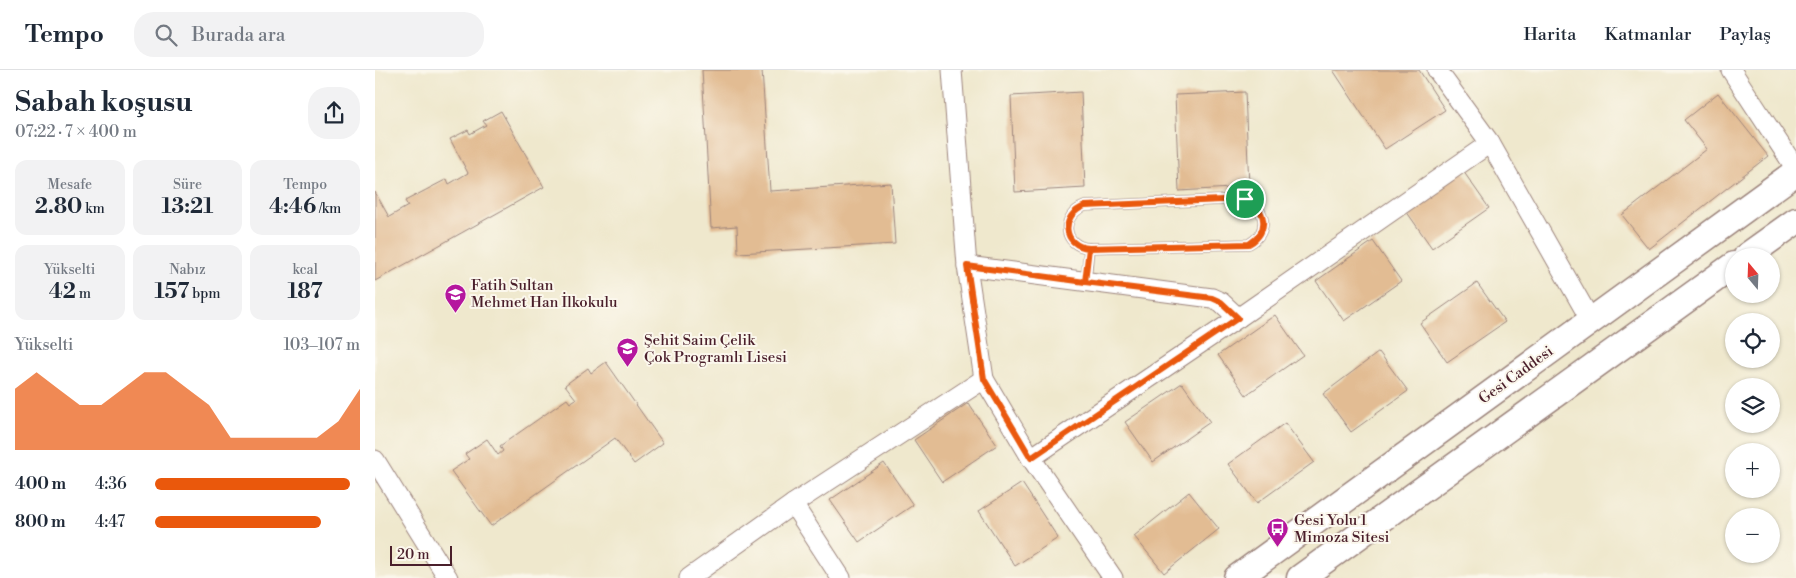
<!DOCTYPE html>
<html lang="tr">
<head>
<meta charset="utf-8">
<style>
	:root { --surface:#fff; --page:#f2f2f3; --text:#1f2937; --muted:#747a83; --line:#e0e1e3; --accent:#ea580c }
	body { margin:0; font-family:"Libre Bodoni",serif; background:var(--page); color:var(--text); height:100vh; display:flex; flex-direction:column; font-size:19px; white-space:nowrap }
	* { box-sizing:border-box; margin:0 }
	p { font-size:16px; color:var(--muted) }
	.icon { flex:none; width:28px; height:28px; fill:none; stroke:currentColor; stroke-width:2; stroke-linecap:round; stroke-linejoin:round }
	.map { position:relative; flex:1; overflow:hidden }
	.panel { display:flex; flex-direction:column; background:var(--surface); width:375px }
	.panel>* { flex:none }
	.needle { width:32px; rotate:341deg }
	.controls { position:absolute; left:1350px; top:178px; display:grid; gap:10px }
	.controls a { display:grid; place-items:center; width:55px; height:55px; border-radius:50%; background:var(--surface); box-shadow:0 1px 4px #0004; font-size:25px }
	.scale { position:absolute; left:15px; bottom:12px; width:62px; box-sizing:border-box; padding-left:5px; border:2px solid #4a1f2b; border-top:0; font-size:14px; line-height:18px; white-space:nowrap; color:#4a1f2b; -webkit-text-stroke:4px #fbf7ec; paint-order:stroke }
	.pin { position:absolute; display:grid; place-items:center; width:42px; height:42px; color:#fff; margin:-21px; border:2px solid #fff; border-radius:50%; box-shadow:0 1px 5px #0007 }
	.round { display:grid; place-items:center; flex:none; width:52px; height:52px; border-radius:20px; background:var(--page) }
	.overview { display:flex; align-items:center; justify-content:space-between; height:85px; padding:0 15px }
	h1 { font-size:28px; font-weight:700; line-height:38px }
	.stats { display:grid; grid-template-columns:repeat(3,1fr); gap:8px; height:85px; padding:5px 15px }
	.stats div { display:grid; align-content:center; border-radius:12px; background:var(--page); text-align:center }
	.stats b { font-size:21px; font-weight:700 }
	.stats small { font-size:14px; font-weight:400 }
	.stats p { font-size:14px }
	.chart { height:140px; padding:10px 15px }
	.chart p { display:flex; justify-content:space-between }
	.chart svg { width:100%; height:90px; margin-top:5px; fill:var(--accent); opacity:.7 }
	ul { padding:0 15px; list-style:none; font-size:16px }
	li { display:grid; grid-template-columns:80px 60px 1fr; align-items:center; height:38px }
	li i { height:12px; border-radius:6px; background:var(--accent) }
	header { display:flex; align-items:center; gap:30px; box-sizing:border-box; height:70px; padding:0 25px; background:var(--surface); border-bottom:1px solid var(--line) }
	header strong { font-size:24px }
	nav { display:flex; gap:28px; margin-inline-start:auto; font-size:18px }
	.search { width:350px; height:45px; background:var(--page); display:flex; align-items:center; gap:12px; box-sizing:border-box; padding:0 18px; border-radius:20px; color:var(--muted); font-size:19px }
	main { display:flex; flex:1; min-height:0 }
	.map>svg:first-child { display:block }
	.building { fill:#e2bc93 }
	.lines { fill:none; stroke-linecap:round; stroke-linejoin:round }
	.lane-casing { stroke:#9c847c; stroke-width:11 }
	.street-casing { stroke:#9c847c; stroke-width:21 }
	.secondary-casing { stroke:#9c847c; stroke-width:29 }
	.lane { stroke:#fff; stroke-width:9 }
	.street { stroke:#fff; stroke-width:19 }
	.secondary { stroke:#fff; stroke-width:26 }
	.route-casing { stroke:#fff; stroke-width:10 }
	.route { stroke:#ea580c; stroke-width:6 }
	.labels { text-anchor:middle; dominant-baseline:central; stroke-width:4; stroke-linejoin:round; paint-order:stroke }
	.poi-label { font-size:15px; fill:#4a1f2b; stroke:#fbf7ec; text-anchor:start }
	.street-label { font-size:15px; fill:#4a1f2b; stroke:#fbf7ec }
</style>
</head>
<body>
<header>
<strong>Tempo</strong>
<div class="search"><svg class="icon" aria-label="search" viewBox="0 0 24 24"><circle cx="10" cy="10" r="6"/><path d="M15 15l6 6"/></svg>Burada ara</div>
<nav><a>Harita</a><a>Katmanlar</a><a>Paylaş</a></nav>
</header>
<main>
<section class="panel">
<div class="overview"><div><h1>Sabah koşusu</h1><p>07:22 · 7 × 400 m</p></div><a class="round"><svg class="icon" aria-label="share" viewBox="0 0 24 24"><path d="M12 15V3M7 8l5-5 5 5M5 13v7h14v-7"/></svg></a></div>
<div class="stats">
<div><p>Mesafe</p><b>2.80<small> km</small></b></div>
<div><p>Süre</p><b>13:21</b></div>
<div><p>Tempo</p><b>4:46<small> /km</small></b></div>
</div>
<div class="stats">
<div><p>Yükselti</p><b>42<small> m</small></b></div>
<div><p>Nabız</p><b>157<small> bpm</small></b></div>
<div><p>kcal</p><b>187</b></div>
</div>
<div class="chart"><p><span>Yükselti</span>103–107 m</p>
<svg viewBox="0 0 160 44" preserveAspectRatio="none"><path d="M0 44V14L10 6L20 14L30 22L40 22L50 14L60 6L70 6L80 14L90 22L100 38L110 38L120 38L130 38L140 38L150 30L160 14V44z"/></svg>
</div>
<ul>
<li><b>400 m</b>4:36<i style="width:95%"></i></li>
<li><b>800 m</b>4:47<i style="width:81%"></i></li>
</ul>
</section>
<div class="map">
<svg width="1421" height="508" viewBox="0 0 1421 508">
	<rect width="100%" height="100%" fill="#fbf7ec"/>
	<filter id="ink" filterUnits="userSpaceOnUse"><feTurbulence type="fractalNoise" baseFrequency=".02" numOctaves="2"/><feDisplacementMap in="SourceGraphic" scale="10" xChannelSelector="R" yChannelSelector="G"/><feConvolveMatrix kernelMatrix="1 2 1 2 8 2 1 2 1" color-interpolation-filters="sRGB"/></filter>
	<filter id="wash" filterUnits="userSpaceOnUse"><feTurbulence type="fractalNoise" baseFrequency=".0096" numOctaves="4" result="noise"/><feDisplacementMap in="SourceGraphic" scale="20" xChannelSelector="R" yChannelSelector="G"/><feGaussianBlur stdDeviation="1.12" result="paint"/><feColorMatrix in="noise" values="0 0 0 0 0 0 0 0 0 0 0 0 0 0 0 0 0 1.4 0 .05"/><feComposite in="paint" operator="in"/></filter>
	<g filter="url(#wash)">
		<rect width="100%" height="100%" fill="#efe8cd"/>
		<g id="blocks">
			<g class="building">
				<path d="M327 0H387L395 121 516 113 520 174 363 183 362 156 336 158Z"/>
				<path d="M958 0H1044L1070 40 1010 79Z"/>
				<path d="M706 22 710 118 640 122 636 26Z"/>
				<path d="M870 22 874 117 804 121 800 25Z"/>
				<path d="M1343 23 1393 86 1274 179 1247 145 1332 79 1309 50Z"/>
				<path d="M126 41 169 117 0 211V122L14 147 33 136 30 131 72 109 74 114 93 103 75 69 93 60 95 64 111 55 108 51Z"/>
				<path d="M1086 98 1114 138 1057 178 1029 138Z"/>
				<path d="M998 171 1026 211 969 251 941 211Z"/>
				<path d="M1102 213 1130 252 1072 292 1045 253Z"/>
				<path d="M900 245 928 285 871 325 843 285Z"/>
				<path d="M1004 282 1033 321 976 362 948 324Z"/>
				<path d="M231 292 288 373 259 394 240 368 116 456 76 401 94 389 90 384 112 369 123 385 128 381 125 376 192 329 195 333 201 329 190 315 213 298 216 303Z"/>
				<path d="M807 313 835 352 778 392 750 352Z"/>
				<path d="M593 333 622 375 567 412 539 370Z"/>
				<path d="M910 353 939 392 882 433 853 394Z"/>
				<path d="M509 393 538 435 484 472 455 430Z"/>
				<path d="M647 413 683 468 640 496 604 441Z"/>
				<path d="M814 422 844 459 789 503 759 466Z"/>
			</g>
		</g>
	</g>
	<g filter="url(#ink)">
		<use href="#blocks" fill-opacity="0" stroke="#9c847c" stroke-width="1"/>
		<g class="lines">
			<defs>
				<g id="lane">
					<path d="M870 129C892 138 895 162 874 174L714 178C687 176 685 145 710 136Z"/>
					<path d="M711 212 714 178"/>
				</g>
				<g id="street">
					<path d="M577 0 592 196 609 309"/>
					<path d="M1062 0 1115 73 1216 251"/>
					<path d="M1356 0 1421 99"/>
					<path d="M592 196 837 228 846 232 863 248"/>
					<path d="M656 388 863 248 1115 73"/>
					<path d="M0 390 73 508"/>
					<path d="M418 434 466 508"/>
					<path d="M314 508 418 434 609 309 656 388 738 508"/>
				</g>
				<g id="secondary">
					<path d="M1372 186 1421 151"/>
					<path d="M862 508 1421 102"/>
					<path d="M925 508 1359 195"/>
				</g>
			</defs>
			<use href="#lane" class="lane-casing"/>
			<use href="#street" class="street-casing"/>
			<use href="#secondary" class="secondary-casing"/>
			<use href="#lane" class="lane"/>
			<use href="#street" class="street"/>
			<use href="#secondary" class="secondary"/>
		</g>
	</g>
	<g class="lines" filter="url(#ink)">
		<defs>
			<path id="route" d="M870 129 710 136C685 145 687 176 714 178L710 212 837 228 846 232 863 248 656 388 609 309 592 196 710 212 714 178 874 174C895 162 892 138 870 129"/>
		</defs>
		<use href="#route" class="route-casing"/>
		<use href="#route" class="route"/>
	</g>
	<defs>
		<symbol id="school-pin" viewBox="-11 -11 22 30"><path d="M0 17L-7.5 6A9.5 9.5 0 1 1 7.5 6Z" fill="#b5179e" stroke="#fbf7ec"/><path d="M0-5L7-2L0 1L-7-2ZM-4 1L0 2.5L4 1V4Q0 6-4 4Z" fill="#fff"/></symbol>
		<symbol id="bus-pin" viewBox="-11 -11 22 30"><path d="M0 17L-7.5 6A9.5 9.5 0 1 1 7.5 6Z" fill="#b5179e" stroke="#fbf7ec"/><path d="M-5-6H5V4H4V6H2V4H-2V6H-4V4H-5ZM-3.5-4V0h7V-4ZM-3.5 1.2v1.5H-2V1.2ZM2 1.2v1.5H3.5V1.2Z" fill="#fff"/></symbol>
	</defs>
	<g fill-rule="evenodd">
		<use href="#school-pin" x="68" y="212" width="25" height="34"/>
		<use href="#school-pin" x="240" y="266" width="25" height="34"/>
		<use href="#bus-pin" x="890" y="446" width="25" height="34"/>
	</g>
	<g class="labels">
		<g class="poi-label">
			<text x="96" y="215">Fatih Sultan<tspan x="96" dy="17">Mehmet Han İlkokulu</tspan></text>
			<text x="269" y="270">Şehit Saim Çelik<tspan x="269" dy="17">Çok Programlı Lisesi</tspan></text>
			<text x="919" y="450">Gesi Yolu 1<tspan x="919" dy="17">Mimoza Sitesi</tspan></text>
		</g>
		<g class="street-label">
			<text transform="translate(1141 305) rotate(-36)">Gesi Caddesi</text>
		</g>
	</g>
</svg>
<div class="controls">
<a><svg class="needle" viewBox="-14 -14 28 28"><path d="M0-13l5 13h-10z" fill="#e53935"/><path d="M0 13l5-13h-10z" fill="#747a83"/></svg></a>
<a><svg class="icon" aria-label="locate" viewBox="0 0 24 24"><circle cx="12" cy="12" r="6"/><path d="M12 2v4M12 18v4M2 12h4M18 12h4"/></svg></a>
<a><svg class="icon" aria-label="layers" viewBox="0 0 24 24"><path d="M12 4l9 5-9 5-9-5zM3 14l9 5 9-5"/></svg></a>
<a>+</a>
<a>−</a>
</div>
<div class="scale">20 m</div>
<div class="pin" style="left:870px;top:129px;background:#1e9e55"><svg class="icon" aria-label="arrive" viewBox="0 0 24 24"><path d="M6 21V4h12l-3 4 3 4H6"/></svg></div>
</div>
</main>
</body>
</html>
